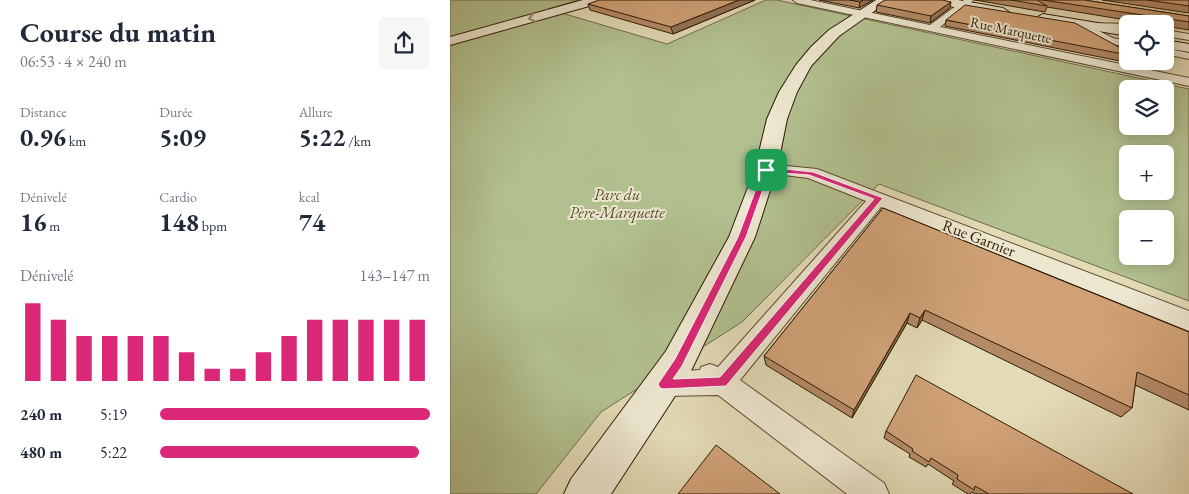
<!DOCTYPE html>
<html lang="fr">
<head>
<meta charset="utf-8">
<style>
	:root { --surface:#fff; --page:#f6f6f7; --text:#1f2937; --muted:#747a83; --accent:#db2777 }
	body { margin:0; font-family:"EB Garamond",serif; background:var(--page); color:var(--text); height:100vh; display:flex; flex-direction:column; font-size:19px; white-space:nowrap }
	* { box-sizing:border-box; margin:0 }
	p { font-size:16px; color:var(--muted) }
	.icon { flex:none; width:28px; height:28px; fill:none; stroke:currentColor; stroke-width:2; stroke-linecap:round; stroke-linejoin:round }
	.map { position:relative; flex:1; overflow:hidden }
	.sheet { display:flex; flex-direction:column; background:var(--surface); width:450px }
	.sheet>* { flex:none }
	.fabs { position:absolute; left:669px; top:15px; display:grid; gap:10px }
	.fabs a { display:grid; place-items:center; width:55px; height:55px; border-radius:8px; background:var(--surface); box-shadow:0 2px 12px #0003; font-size:25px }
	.pin { position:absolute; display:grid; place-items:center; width:42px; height:42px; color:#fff; margin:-21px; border-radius:10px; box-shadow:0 2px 8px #0006 }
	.round { display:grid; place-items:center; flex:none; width:52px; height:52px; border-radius:8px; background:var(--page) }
	.headline { display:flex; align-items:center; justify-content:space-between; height:85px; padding:0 20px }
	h1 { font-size:28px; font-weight:700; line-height:38px }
	.metrics { display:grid; grid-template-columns:repeat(3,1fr); gap:8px; height:85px; padding:5px 20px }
	.metrics div { display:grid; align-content:center }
	.metrics b { font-size:25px; font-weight:700 }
	.metrics small { font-size:14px; font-weight:400 }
	.metrics p { font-size:14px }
	.chart { height:140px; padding:10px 20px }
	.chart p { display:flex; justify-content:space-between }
	.chart svg { width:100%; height:90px; margin-top:5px; stroke:var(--accent); stroke-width:6 }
	ul { padding:0 20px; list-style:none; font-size:16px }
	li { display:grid; grid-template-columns:80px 60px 1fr; align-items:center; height:38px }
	li i { height:12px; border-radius:6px; background:var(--accent) }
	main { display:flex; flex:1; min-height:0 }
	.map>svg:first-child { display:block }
	.green { fill:#b2c08f; stroke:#706c4a; fill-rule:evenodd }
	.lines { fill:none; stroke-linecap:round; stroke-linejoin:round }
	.street-casing { stroke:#5b4930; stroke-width:2 }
	.secondary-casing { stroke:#2e1904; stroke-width:2 }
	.street { fill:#ede7d0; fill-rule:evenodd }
	.secondary { fill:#ede7d0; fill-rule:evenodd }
	.wall { fill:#b38a66; stroke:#2e1904 }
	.shaded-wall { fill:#927153; stroke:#2e1904 }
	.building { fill:#d0a177; stroke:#2e1904 }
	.oneway { stroke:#978a74 }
	.route { fill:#db2777; stroke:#fff; fill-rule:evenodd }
	.labels { text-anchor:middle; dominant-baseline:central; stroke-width:4; stroke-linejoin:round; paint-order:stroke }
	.far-street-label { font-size:14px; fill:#2e1904; stroke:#ede7d0 }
	.park-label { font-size:16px; font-style:italic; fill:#564b2e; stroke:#ede7d0 }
	.street-label { font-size:16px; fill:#2e1904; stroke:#ede7d0 }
</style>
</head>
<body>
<main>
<section class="sheet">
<div class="headline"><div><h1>Course du matin</h1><p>06:53 · 4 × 240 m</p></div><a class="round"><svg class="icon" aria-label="share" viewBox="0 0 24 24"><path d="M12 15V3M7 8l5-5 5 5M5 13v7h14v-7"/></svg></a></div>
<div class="metrics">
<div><p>Distance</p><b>0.96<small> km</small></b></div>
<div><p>Durée</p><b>5:09</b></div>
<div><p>Allure</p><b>5:22<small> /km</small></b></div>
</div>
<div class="metrics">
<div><p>Dénivelé</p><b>16<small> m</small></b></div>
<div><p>Cardio</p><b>148<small> bpm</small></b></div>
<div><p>kcal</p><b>74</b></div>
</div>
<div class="chart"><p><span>Dénivelé</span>143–147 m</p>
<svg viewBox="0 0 160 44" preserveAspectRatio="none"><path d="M5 44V6M15 44V14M25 44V22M35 44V22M45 44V22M55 44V22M65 44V30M75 44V38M85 44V38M95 44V30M105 44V22M115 44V14M125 44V14M135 44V14M145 44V14M155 44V14"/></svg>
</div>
<ul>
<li><b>240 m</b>5:19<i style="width:100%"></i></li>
<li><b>480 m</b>5:22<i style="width:96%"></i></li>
</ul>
</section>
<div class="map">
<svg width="739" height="494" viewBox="0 0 739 494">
	<rect width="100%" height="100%" fill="#e3dab6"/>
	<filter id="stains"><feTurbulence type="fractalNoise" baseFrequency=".004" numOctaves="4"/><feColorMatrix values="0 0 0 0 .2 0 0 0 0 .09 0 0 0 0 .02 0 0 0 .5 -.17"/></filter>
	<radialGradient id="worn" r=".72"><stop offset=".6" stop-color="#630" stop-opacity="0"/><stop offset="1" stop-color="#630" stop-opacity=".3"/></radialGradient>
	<path class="green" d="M0 0H128L98 9 217 44 316 0H327L739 89V301L429 184 292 322 151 412 86 494H0ZM678 89H715V126H678ZM678 154H715V191H678ZM678 219H715V256H678Z"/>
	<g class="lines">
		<defs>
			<g id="street">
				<path d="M343 0H360L480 25 514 0H524L490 27 739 78V86L347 3Z"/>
				<path d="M639 23 681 24H678V29H645L663 38 678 41V47L656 43 634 31V26Z"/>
				<path d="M715 30 739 34V40L715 36Z"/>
				<path d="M715 48 739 53V59L715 54Z"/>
				<path d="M316 164 367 169 739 311V331L431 207 290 380 434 483 439 494H397L268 395 213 396 204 393 200 384 204 375 213 372 250 370 251 367 260 364 268 367 416 201 358 178 310 172 308 169 310 166Z"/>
			</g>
			<g id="secondary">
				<path d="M133 0H152L150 3 0 45V37Z"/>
				<path d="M426 0H440L389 36 361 66 347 92 337 119 327 169 305 237 240 373 161 494H114L121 479 216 351 279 237 305 169 317 119 329 92 346 65 361 47 379 30Z"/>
				<path d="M482 0H508L553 8 559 12 553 16 488 4Z"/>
				<path d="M593 14 678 28V36L588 21 586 18Z"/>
				<path d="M715 40 739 44V52L715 48Z"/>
			</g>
		</defs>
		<use href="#street" class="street-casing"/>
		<use href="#secondary" class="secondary-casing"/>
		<use href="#street" class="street"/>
		<use href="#secondary" class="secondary"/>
	</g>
	<g class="wall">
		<path d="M305 0 223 34 140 10 138 4Z"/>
		<path d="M369 0H423L409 8Z"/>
		<path d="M525 0H634L739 16V30L715 26V24H701L597 7 595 12Z"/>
		<path d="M652 0H739V13Z"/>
		<path d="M427 5 500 8 480 23 426 12Z"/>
		<path d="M496 20 678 52V57L675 62 495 26Z"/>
		<path d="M433 208 739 332V410L685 385 682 408 671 417 472 320 467 328 457 323 402 418 316 365 314 356Z"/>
		<path d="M436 431 683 494H526L522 492 520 494H518L502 484 504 481 478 464 476 467 459 457 460 454 434 438Z"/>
	</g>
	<g class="shaded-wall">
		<path d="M289 0H305L223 34 221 27Z"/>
		<path d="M413 0H423L409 8 410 2Z"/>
		<path d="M501 2 500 8 480 23 481 16Z"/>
		<path d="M475 310 472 320 467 328 470 318Z"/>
		<path d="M460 313 457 323 402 418 404 410Z"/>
	</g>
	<g class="building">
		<path d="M149 0H289L221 27 138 4Z"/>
		<path d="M400 0H413L410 2Z"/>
		<path d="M435 0H492L501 2 481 16 427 5Z"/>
		<path d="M561 0H587L597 6Z"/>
		<path d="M593 0H634L739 16V22Z"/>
		<path d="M697 0H739V6Z"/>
		<path d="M515 5 625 23 678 52V55L496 20Z"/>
		<path d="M433 208 739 332V395L687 372 682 408 475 310 470 318 460 313 404 410 314 356Z"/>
		<path d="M466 375 683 494H539L525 486 524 490 507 479 508 475 481 458 479 462 462 451 463 449 436 431Z"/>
		<path d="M266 445 330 494H228Z"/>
	</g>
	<defs><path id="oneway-chevron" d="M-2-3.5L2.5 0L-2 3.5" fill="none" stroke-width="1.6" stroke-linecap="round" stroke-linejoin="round" transform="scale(1.25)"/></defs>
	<use class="oneway" href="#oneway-chevron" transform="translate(82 18) rotate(164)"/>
	<path class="route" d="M316 167 363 172 433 198 276 386 213 389 210 388 208 384 210 381 225 359 288 237 313 170ZM319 172 359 175 424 199 270 377 223 379 232 366 296 237Z"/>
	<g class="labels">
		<g class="far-street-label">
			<text transform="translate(561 30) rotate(12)">Rue Marquette</text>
		</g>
		<g class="park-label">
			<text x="167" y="194">Parc du<tspan x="167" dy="18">Père-Marquette</tspan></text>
		</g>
		<g class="street-label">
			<text transform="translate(529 238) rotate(21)">Rue Garnier</text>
		</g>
	</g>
	<rect width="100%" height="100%" filter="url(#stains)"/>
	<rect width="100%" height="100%" fill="url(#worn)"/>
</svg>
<div class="fabs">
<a><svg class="icon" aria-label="locate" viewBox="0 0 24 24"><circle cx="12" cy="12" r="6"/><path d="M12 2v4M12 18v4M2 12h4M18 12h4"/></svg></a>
<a><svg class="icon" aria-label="layers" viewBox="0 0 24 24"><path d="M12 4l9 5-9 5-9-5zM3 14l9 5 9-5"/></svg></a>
<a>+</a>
<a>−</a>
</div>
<div class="pin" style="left:316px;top:170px;background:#1e9e55"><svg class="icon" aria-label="arrive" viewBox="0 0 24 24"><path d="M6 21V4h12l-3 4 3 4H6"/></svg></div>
</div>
</main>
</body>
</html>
